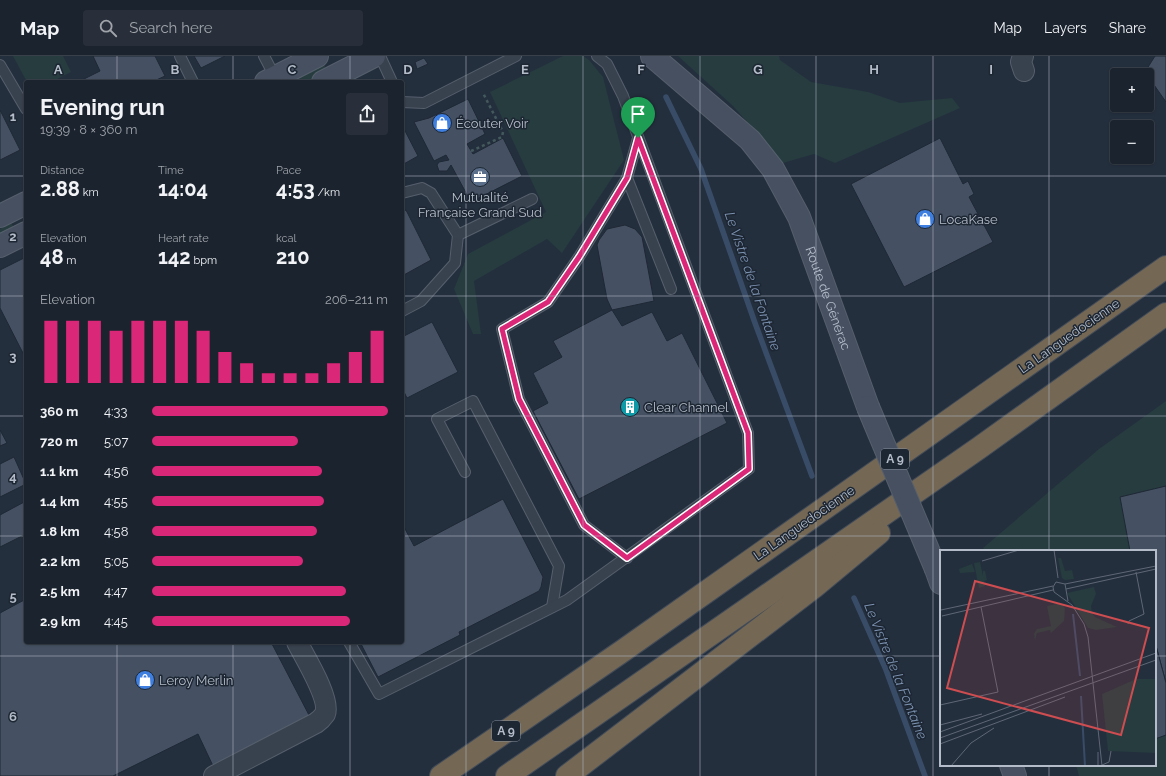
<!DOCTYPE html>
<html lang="en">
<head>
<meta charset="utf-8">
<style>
	:root { --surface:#1b232e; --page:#282f3a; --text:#f1f3f6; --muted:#a0a4aa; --line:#39404a; --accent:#db2777 }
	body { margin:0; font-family:Raleway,sans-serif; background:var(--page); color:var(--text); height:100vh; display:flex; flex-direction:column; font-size:15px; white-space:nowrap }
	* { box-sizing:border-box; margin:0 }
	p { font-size:13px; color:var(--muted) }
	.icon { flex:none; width:22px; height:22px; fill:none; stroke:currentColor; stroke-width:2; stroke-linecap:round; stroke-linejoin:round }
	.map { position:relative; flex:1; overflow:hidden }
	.sheet { position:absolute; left:24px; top:24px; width:380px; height:564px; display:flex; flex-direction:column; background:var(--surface); border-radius:4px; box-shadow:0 1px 3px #0004,0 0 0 1px var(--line) }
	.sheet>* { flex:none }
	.tools { position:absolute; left:1110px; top:12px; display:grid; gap:8px }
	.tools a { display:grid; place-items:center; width:44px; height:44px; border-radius:4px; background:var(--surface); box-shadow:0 1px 3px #0004,0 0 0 1px var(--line); font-size:20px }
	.pin { position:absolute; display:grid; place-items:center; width:34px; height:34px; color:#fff; margin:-41px -17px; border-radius:50% 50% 50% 0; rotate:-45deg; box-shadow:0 0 4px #0007 }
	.pin .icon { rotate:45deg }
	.round { display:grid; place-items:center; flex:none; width:42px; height:42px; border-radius:4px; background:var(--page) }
	.headline { display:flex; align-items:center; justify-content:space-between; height:68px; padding:0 16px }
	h1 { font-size:22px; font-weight:700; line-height:30px }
	.stats { display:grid; grid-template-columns:repeat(3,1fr); gap:6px; height:68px; padding:4px 16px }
	.stats div { display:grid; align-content:center }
	.stats b { font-size:20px; font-weight:700 }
	.stats small { font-size:11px; font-weight:400 }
	.stats p { font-size:11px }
	.chart { height:112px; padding:8px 16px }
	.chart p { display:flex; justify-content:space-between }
	.chart svg { width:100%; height:72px; margin-top:4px; stroke:var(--accent); stroke-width:6 }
	ul { padding:0 16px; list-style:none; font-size:13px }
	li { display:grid; grid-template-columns:64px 48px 1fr; align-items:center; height:30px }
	li i { height:10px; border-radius:5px; background:var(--accent) }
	header { display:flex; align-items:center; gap:24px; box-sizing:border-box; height:56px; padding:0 20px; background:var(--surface); border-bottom:1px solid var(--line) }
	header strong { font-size:19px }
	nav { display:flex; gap:22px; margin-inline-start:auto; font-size:14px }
	.search { width:280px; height:36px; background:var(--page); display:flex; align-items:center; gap:10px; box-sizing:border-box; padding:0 14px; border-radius:4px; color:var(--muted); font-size:15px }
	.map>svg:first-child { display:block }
	.green { fill:#263c3f }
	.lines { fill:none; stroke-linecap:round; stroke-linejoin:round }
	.stream { stroke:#394c67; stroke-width:5.5 }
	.building { fill:#455162; stroke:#1f2835 }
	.lane-casing { stroke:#565f6c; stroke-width:12 }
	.street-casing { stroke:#565f6c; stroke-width:22 }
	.secondary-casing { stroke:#565f6c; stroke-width:24 }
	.highway-casing { stroke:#434c59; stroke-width:24 }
	.path { stroke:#44595c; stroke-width:2.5; stroke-dasharray:3 3; stroke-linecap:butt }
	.lane { stroke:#38414e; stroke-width:10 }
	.street { stroke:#38414e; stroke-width:20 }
	.secondary { stroke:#465061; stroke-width:22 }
	.highway { stroke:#746855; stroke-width:22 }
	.secondary-bridge-casing { stroke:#565f6c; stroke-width:24; stroke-linecap:butt }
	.secondary-bridge { stroke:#465061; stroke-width:22 }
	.route-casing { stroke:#fff; stroke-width:8 }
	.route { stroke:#db2777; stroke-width:5 }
	.grid { fill:none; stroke:#b4bcc9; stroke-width:1; stroke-opacity:0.55 }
	.labels { text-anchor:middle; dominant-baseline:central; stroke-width:3; stroke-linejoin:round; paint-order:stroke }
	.shield { fill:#1d2633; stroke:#878f9c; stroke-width:1 }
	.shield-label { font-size:12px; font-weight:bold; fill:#b4bcc9 }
	.poi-label { font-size:13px; fill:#b4bcc9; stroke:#1d2633; text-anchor:start }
	.street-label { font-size:13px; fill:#b4bcc9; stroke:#1d2633 }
	.water-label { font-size:14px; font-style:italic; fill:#7c92b1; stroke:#1d2633 }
	.inset-river { fill:none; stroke:#394c67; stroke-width:2 }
	.inset-road { fill:none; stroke:#5e6776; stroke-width:1 }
	.view { fill:#ce4d50; fill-opacity:0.15; stroke:#ce4d50; stroke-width:2 }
	.inset-edge { fill:none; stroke:#b4bcc9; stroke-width:2 }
	.grid-label { font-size:13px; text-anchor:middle; font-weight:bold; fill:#b4bcc9; stroke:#1d2633; stroke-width:3; stroke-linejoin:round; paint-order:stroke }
</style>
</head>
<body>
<header>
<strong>Map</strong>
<div class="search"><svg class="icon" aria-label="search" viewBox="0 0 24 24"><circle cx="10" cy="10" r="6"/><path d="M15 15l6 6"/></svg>Search here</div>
<nav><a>Map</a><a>Layers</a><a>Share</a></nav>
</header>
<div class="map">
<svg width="1166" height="720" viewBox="0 0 1166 720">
	<rect width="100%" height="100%" fill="#242f3e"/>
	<g class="green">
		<path d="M13 0H63L71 16 51 26H27Z"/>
		<path d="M563 0H583L589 4 603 21 624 104 562 197 547 183 474 225 481 278H473L454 233 468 198 546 156 490 36Z"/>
		<path d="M678 0H779L780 4 811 26 868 36 900 47 952 42 960 52 835 107 814 98 783 107 733 50Z"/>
		<path d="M323 8 329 16 310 26H288Z"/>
		<path d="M11 167 16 174 0 183V173Z"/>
		<path d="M1166 345V720H1079L1076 709H1155V495H985L983 492 1099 393Z"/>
	</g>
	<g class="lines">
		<g class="stream">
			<path d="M666 41 701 113 755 267 812 420"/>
			<path d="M854 542 886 614 925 720"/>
		</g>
	</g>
	<g class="building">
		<path d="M93 0H155L165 20 152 26H83L82 24 100 15Z"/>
		<path d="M194 0H225L201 12Z"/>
		<path d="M1155 0H1166V46L1145 16Z"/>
		<path d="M424 2 428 8 417 13 415 6Z"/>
		<path d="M468 43 485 78 467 88 473 98 503 82 522 120 471 146 451 109 447 115H439L437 109 439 106 449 104 446 99 434 105 414 66 429 62Z"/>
		<path d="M0 54 20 94 0 104Z"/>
		<path d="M402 69 418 100 402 109Z"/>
		<path d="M940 82 963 128 968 125 974 138 969 141 993 186 904 231 851 128Z"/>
		<path d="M406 154 431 204 402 220V156Z"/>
		<path d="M625 169 635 173 642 181 654 245 612 254 607 243 597 189 599 184 607 173Z"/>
		<path d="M26 201V303L0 252V214Z"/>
		<path d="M612 254 622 270 652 256 667 285 682 277 727 367 579 443 533 355 548 347 533 317 562 301 553 285Z"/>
		<path d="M432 266 458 316 407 342 402 332V281Z"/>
		<path d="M0 374 7 387 0 390Z"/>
		<path d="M14 401 26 428 0 441V408Z"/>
		<path d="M1166 430V627L1155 586V495H1130L1120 441Z"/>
		<path d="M503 443 543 521 541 531 539 535 459 576 460 579 378 621 360 586H402V467L414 490Z"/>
		<path d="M26 445V478L0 491V459Z"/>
		<path d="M26 543V586H271L310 661 214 712 198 678 113 720H0V557Z"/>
		<path d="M1155 586 1166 627V679L1155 683Z"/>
	</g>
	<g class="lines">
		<defs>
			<g id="lane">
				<path d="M180 0 193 26"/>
				<path d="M264 0 275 21"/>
				<path d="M380 0 392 26"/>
				<path d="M0 9 26 53"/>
				<path d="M402 46 424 47 516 0"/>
				<path d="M627 122 671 233"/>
				<path d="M402 137 422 132 431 137 458 179 455 207 421 245 402 255"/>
				<path d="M458 179 532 143"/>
				<path d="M465 416 437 363 473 345 559 510 552 551"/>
				<path d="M627 502 584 469 519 343 502 273 548 246 579 201 627 122 638 82"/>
				<path d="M349 586 379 638 567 544 749 413 748 377 623 40 607 8 597 0"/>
			</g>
			<g id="street">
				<path d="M1023 0 1021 6 1024 15"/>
				<path d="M214 720 316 667C319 665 323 661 325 658 331 643 304 600 297 586"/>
			</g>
			<g id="secondary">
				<path id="s1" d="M652 0 750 84 773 113 799 161 868 351"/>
				<path d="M266 26 317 0"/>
				<path d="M323 26 374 0"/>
				<path d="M0 160 26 147"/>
				<path d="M0 190 26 177"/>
				<path d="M936 513 941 527"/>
				<path d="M1011 709 1015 720"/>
			</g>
			<g id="highway">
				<path d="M441 720 624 594 1166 211"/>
				<path d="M507 720 979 392 1166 258"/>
				<path d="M567 720 814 531 879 477"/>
			</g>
		</defs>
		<use href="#lane" class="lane-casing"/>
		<use href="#street" class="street-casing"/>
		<use href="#secondary" class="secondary-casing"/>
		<use href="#highway" class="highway-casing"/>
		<path class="path" d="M471 95 502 81 503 76 483 37"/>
		<use href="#lane" class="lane"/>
		<use href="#street" class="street"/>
		<use href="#secondary" class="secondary"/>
		<use href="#highway" class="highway"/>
		<defs>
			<path id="secondary-bridge" d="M868 351 936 513"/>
		</defs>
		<use href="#secondary-bridge" class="secondary-bridge-casing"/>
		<use href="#secondary-bridge" class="secondary-bridge"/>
	</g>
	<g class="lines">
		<defs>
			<path id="route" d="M638 82 748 377 749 413 627 502 584 469 519 343 502 273 548 246 579 201 627 122Z"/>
		</defs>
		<use href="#route" class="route-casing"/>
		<use href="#route" class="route"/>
	</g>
	<path class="grid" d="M117 0V26M233 0V26M350 0V26M466 0V720M583 0V720M700 0V720M816 0V720M933 0V720M1049 0V495M0 120H26M402 120H1166M0 240H26M402 240H1166M0 360H26M402 360H1166M0 480H26M402 480H1166M117 586V720M233 586V720M350 586V720M0 600H941M1155 600H1166M1049 709V720"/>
	<defs>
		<symbol id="shop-disc" viewBox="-11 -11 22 22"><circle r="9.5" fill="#3f7fe0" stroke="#1d2633"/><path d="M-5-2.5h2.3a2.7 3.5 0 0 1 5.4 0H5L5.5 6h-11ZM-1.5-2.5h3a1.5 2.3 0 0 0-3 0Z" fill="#fff"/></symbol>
		<symbol id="office-disc" viewBox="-11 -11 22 22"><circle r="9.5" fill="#5c6f8a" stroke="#1d2633"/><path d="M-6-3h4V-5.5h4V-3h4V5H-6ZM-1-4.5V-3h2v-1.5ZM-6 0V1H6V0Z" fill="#fff"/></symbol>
		<symbol id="building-disc" viewBox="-11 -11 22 22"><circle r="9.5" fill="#0f9aa8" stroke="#1d2633"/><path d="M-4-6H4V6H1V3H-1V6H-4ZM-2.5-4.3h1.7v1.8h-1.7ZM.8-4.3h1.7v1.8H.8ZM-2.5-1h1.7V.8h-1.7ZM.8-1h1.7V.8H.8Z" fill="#fff"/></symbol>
	</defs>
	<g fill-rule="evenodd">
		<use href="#shop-disc" x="431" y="56" width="22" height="22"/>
		<use href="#office-disc" x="469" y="110" width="22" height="22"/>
		<use href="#shop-disc" x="914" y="152" width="22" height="22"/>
		<use href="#building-disc" x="619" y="340" width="22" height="22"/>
		<use href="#shop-disc" x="134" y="613" width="22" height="22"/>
	</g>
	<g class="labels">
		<g class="shield">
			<rect x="881" y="393" width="28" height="20" rx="3"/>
			<rect x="492" y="665" width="28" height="20" rx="3"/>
		</g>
		<g class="shield-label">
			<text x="895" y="403">A 9</text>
			<text x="506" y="675">A 9</text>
		</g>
		<g class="poi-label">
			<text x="456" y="67">Écouter Voir</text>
			<text x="480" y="141" text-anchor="middle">Mutualité<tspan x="480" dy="15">Française Grand Sud</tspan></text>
			<text x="939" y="163">LocaKase</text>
			<text x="644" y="351">Clear Channel</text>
			<text x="159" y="624">Leroy Merlin</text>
		</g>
		<g class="street-label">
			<text stroke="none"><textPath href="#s1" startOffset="307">Route de Générac</textPath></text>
			<text transform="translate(1069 280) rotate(-35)">La Languedocienne</text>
			<text transform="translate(804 467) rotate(-35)">La Languedocienne</text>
		</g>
		<g class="water-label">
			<text transform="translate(753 225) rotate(71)">Le Vistre de la Fontaine</text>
			<text transform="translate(896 615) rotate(68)">Le Vistre de la Fontaine</text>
		</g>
	</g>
	<g transform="translate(940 494)">
		<rect width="216" height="216" fill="#242f3e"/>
		<path d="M118 8H121L125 21 132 20 134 29 125 30 122 28ZM40 12 43 26V21H45L47 30 44 31 45 36 39 38 34 13ZM32 14 35 22 20 23 19 19ZM154 37 156 44 151 56 152 63 155 67 177 77 156 80 148 78 127 43ZM121 53 125 58 124 71 111 83 110 80 97 83 95 91 94 84 97 79 111 76 107 56ZM196 129H216V203L168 201 162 144Z" fill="#263c3f"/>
		<path class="inset-river" d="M133 64 140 126M141 146 145 216"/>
		<path class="inset-road" d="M114 0 118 28M42 11 79 0M125 34 216 16M126 39 216 19M128 51 125 34 116 32 113 37 114 42 132 55 144 74 148 87 162 216M1 60 113 36M2 66 113 40M188 74 189 71 204 64 196 22M0 155 58 142 41 57M0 175 42 164M0 182 216 103M0 188 216 110M0 194 125 147M162 215 169 212 171 201M11 216 31 193 54 178M158 216V202"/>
		<path class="view" d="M35 31 209 78 181 185 7 138Z"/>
		<rect width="216" height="216" class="inset-edge"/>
	</g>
	<g class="grid-label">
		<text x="58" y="18">A</text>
		<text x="175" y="18">B</text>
		<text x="292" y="18">C</text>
		<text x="408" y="18">D</text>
		<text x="525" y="18">E</text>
		<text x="641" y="18">F</text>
		<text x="758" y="18">G</text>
		<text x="874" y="18">H</text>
		<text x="991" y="18">I</text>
		<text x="13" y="65">1</text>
		<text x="13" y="185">2</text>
		<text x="13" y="305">3</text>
		<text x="13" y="425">4</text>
		<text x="13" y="545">5</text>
		<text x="13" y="665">6</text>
	</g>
</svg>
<div class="tools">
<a>+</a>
<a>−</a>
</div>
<div class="pin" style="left:638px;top:82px;background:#1e9e55"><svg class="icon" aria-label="arrive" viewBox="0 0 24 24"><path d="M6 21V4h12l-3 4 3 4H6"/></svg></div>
<section class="sheet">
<div class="headline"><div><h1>Evening run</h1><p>19:39 · 8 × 360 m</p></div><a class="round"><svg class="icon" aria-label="share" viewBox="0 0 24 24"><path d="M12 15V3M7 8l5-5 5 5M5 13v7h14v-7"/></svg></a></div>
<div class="stats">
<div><p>Distance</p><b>2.88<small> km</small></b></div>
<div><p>Time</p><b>14:04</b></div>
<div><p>Pace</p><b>4:53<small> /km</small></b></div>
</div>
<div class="stats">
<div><p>Elevation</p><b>48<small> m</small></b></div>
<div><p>Heart rate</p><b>142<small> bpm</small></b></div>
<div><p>kcal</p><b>210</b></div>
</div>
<div class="chart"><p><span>Elevation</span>206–211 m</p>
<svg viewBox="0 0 160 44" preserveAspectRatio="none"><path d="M5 44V6M15 44V6M25 44V6M35 44V12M45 44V6M55 44V6M65 44V6M75 44V12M85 44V25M95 44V32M105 44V38M115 44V38M125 44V38M135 44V32M145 44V25M155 44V12"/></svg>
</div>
<ul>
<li><b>360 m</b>4:33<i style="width:100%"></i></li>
<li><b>720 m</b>5:07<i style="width:62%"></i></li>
<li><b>1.1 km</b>4:56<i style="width:72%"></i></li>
<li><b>1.4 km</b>4:55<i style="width:73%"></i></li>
<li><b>1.8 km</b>4:58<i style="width:70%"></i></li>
<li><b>2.2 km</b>5:05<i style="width:64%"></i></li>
<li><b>2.5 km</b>4:47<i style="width:82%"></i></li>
<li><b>2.9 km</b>4:45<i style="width:84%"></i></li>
</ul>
</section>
</div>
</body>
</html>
